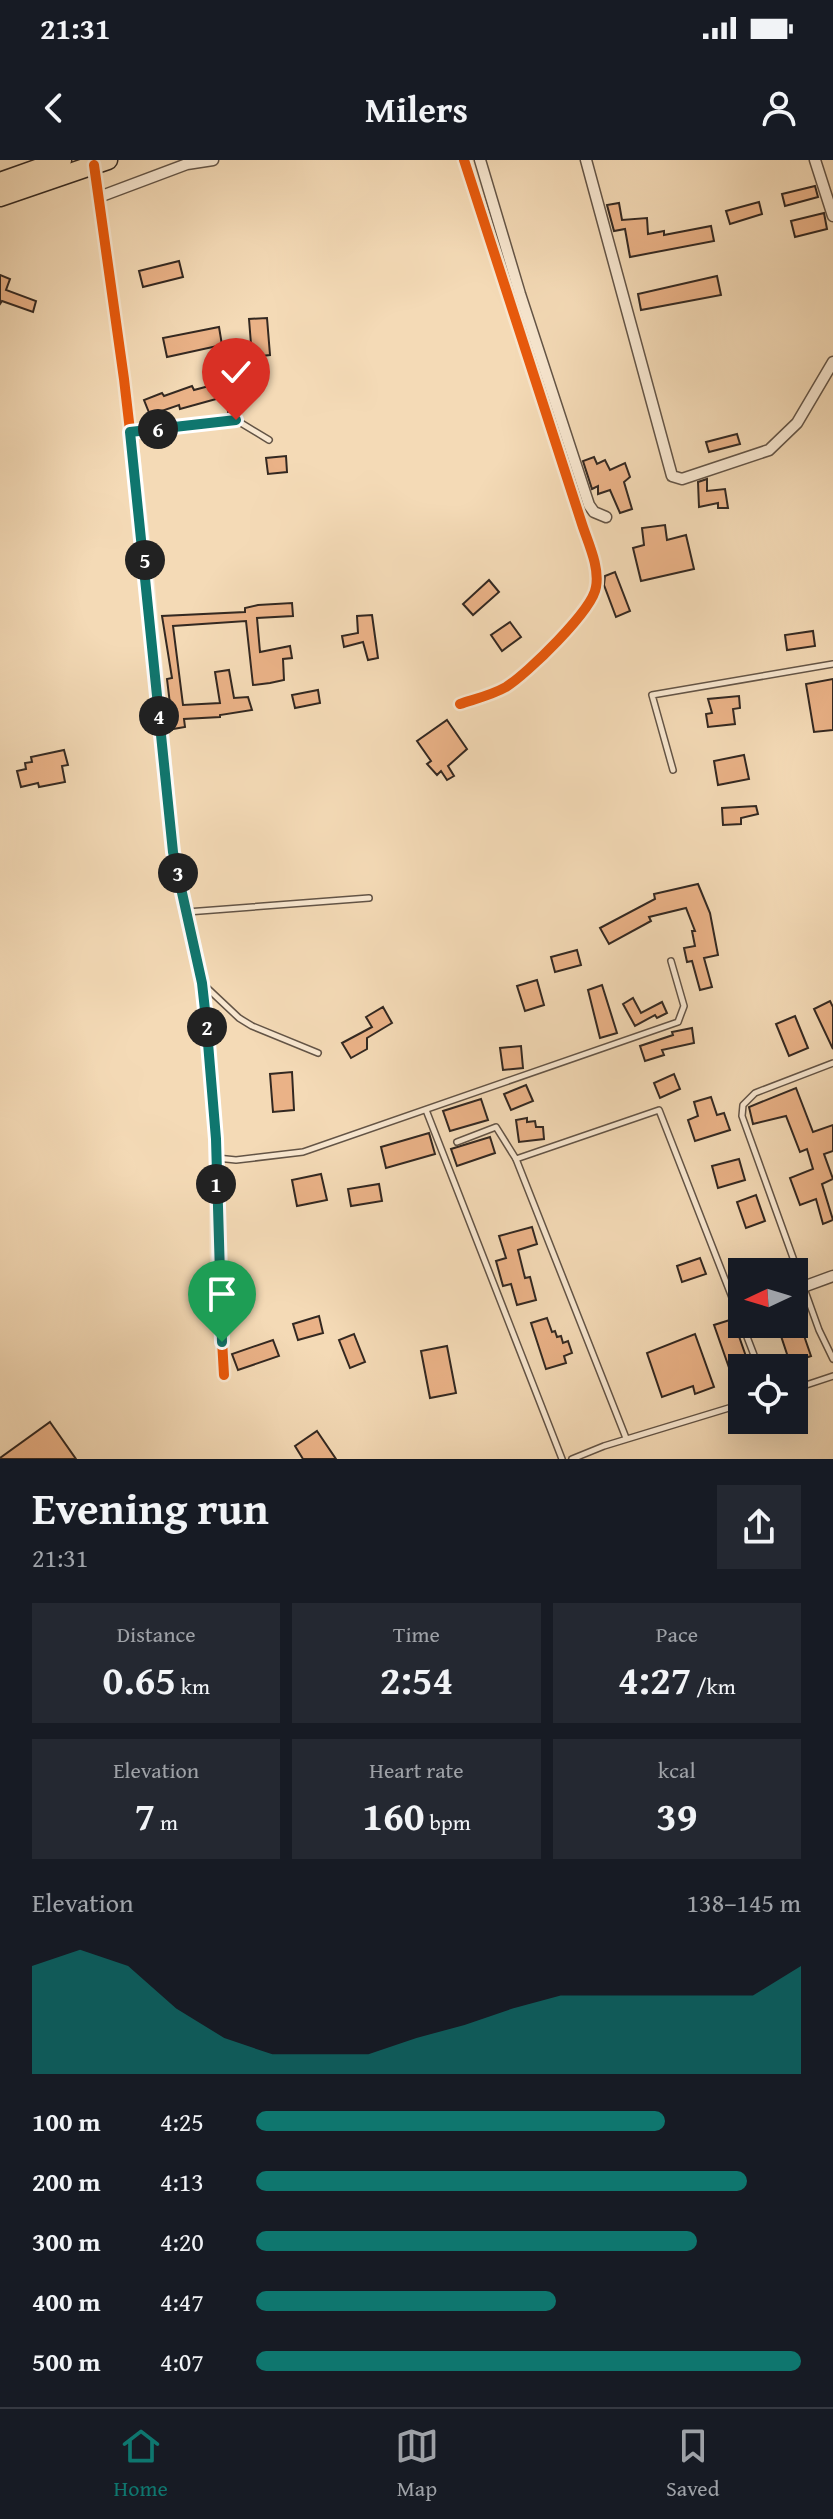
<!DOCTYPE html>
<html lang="en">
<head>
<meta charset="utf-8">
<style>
	:root { --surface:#171b24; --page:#242831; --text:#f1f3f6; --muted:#9ea1a6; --line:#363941; --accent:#0f766e }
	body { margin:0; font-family:"Gentium Book Plus",serif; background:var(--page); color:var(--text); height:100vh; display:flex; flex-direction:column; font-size:30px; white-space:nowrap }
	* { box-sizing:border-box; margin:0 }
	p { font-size:26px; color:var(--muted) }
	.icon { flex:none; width:44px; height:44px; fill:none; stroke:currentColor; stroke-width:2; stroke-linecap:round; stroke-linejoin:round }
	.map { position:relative; height:1299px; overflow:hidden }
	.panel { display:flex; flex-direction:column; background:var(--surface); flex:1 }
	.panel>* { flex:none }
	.needle { width:52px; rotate:266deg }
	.tools { position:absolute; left:728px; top:1098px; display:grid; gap:16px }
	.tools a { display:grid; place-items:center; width:80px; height:80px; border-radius:0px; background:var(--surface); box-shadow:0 8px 32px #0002; font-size:40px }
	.pin { position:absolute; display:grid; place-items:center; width:68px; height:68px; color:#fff; margin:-82px -34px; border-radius:50% 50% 50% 0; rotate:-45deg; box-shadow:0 0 8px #0007 }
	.pin .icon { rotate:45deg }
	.km { position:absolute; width:40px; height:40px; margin:-20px; border-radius:50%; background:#222; color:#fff; font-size:22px; line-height:40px; text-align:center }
	.round { display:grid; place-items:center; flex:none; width:84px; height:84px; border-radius:0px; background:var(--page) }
	.summary { display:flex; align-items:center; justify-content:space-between; height:136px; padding:0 32px }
	h1 { font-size:44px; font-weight:600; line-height:60px }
	.figures { display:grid; grid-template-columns:repeat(3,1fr); gap:12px; height:136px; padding:8px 32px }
	.figures div { display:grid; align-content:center; border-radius:0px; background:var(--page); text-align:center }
	.figures b { font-size:40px; font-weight:600 }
	.figures small { font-size:22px; font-weight:400 }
	.figures p { font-size:22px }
	.chart { height:224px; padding:16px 32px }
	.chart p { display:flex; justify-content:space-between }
	.chart svg { width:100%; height:144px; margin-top:8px; fill:var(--accent); opacity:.7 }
	ul { padding:0 32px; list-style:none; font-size:26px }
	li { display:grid; grid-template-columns:128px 96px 1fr; align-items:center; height:60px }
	li i { height:20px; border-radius:10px; background:var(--accent) }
	.status { display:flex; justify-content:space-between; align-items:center; height:56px; padding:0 40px; background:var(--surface); direction:ltr }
	.status svg { height:22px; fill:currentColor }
	header { display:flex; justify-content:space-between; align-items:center; height:104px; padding:0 32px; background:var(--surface); font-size:36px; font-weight:600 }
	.menu { display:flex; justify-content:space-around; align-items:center; height:112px; border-top:2px solid var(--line); background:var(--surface); font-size:22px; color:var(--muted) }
	.menu a { display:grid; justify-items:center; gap:4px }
	.menu .current { color:var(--accent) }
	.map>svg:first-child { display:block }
	.building { fill:#eab287; stroke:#332821; stroke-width:2 }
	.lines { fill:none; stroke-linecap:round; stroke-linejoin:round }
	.service-casing { stroke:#635446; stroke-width:8 }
	.minor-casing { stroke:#635446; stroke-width:13 }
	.trunk-casing { stroke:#332821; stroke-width:21 }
	.service { stroke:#f8e7d0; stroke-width:5 }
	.minor { stroke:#f8e7d0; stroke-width:10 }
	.trunk { stroke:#f4dab6; stroke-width:18 }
	.cycleway-casing { stroke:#f8e7d0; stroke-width:15 }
	.cycleway { stroke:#e8590c; stroke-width:10 }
	.route-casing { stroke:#fff; stroke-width:16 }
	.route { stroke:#0f766e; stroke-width:10 }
</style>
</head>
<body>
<div class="status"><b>21:31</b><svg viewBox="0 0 49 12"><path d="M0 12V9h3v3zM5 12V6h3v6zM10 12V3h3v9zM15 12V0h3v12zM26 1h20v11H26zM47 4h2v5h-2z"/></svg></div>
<header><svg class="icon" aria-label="back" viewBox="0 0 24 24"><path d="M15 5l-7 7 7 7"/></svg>Milers<svg class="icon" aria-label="person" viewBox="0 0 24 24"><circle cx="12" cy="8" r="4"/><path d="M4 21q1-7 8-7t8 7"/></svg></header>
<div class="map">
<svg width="833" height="1299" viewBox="0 0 833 1299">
	<rect width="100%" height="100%" fill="#f4dab6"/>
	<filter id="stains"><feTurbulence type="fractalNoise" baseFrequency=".0025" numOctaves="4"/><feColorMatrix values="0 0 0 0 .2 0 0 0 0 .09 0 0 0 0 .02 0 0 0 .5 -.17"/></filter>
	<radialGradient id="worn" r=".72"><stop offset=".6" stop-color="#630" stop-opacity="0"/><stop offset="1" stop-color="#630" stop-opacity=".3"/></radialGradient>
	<g class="building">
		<path d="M815 26 818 37 785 46 782 34Z"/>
		<path d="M759 42 762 54 730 64 726 51Z"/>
		<path d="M619 43 622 60 647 58 648 74 664 71V75L711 66 714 81 630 97 625 69 614 71 607 45Z"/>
		<path d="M824 53 827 69 795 77 791 61Z"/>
		<path d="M179 101 183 117 143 127 139 111Z"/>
		<path d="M0 115 10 119 6 130 36 141 33 152 2 141 0 144Z"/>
		<path d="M717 116 721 135 641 150 638 134Z"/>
		<path d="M267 158 270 195 252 197 249 159Z"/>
		<path d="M219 167 222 185 167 197 163 178Z"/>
		<path d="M224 222 227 236 180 249 179 245 150 255 144 240 162 233 164 236 192 226 194 230Z"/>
		<path d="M242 226 247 235 242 238 243 251 228 252 227 235Z"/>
		<path d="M737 274 740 284 709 292 706 282Z"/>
		<path d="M286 296 287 312 268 314 266 298Z"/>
		<path d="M594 297 597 304 605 300 610 310 625 303 630 317 624 322 632 349 620 353 610 330 598 334V326L592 329 583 301Z"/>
		<path d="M707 319V331L725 329 728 348H718V343L699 347 698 322Z"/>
		<path d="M665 365 667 380 686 375 694 409 641 421 633 388 644 385 642 368Z"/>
		<path d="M615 412 630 451 616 457 604 425 605 416Z"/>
		<path d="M489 420 499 432 473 455 463 444Z"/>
		<path d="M292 443 293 456 257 458 260 492 290 486 292 498 283 499 284 520 270 523 253 525 246 461 173 466 183 545 220 543 215 512 229 510 234 538 248 537 252 550 220 555V557L184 559 185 567 173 569 167 519 172 518 162 456 245 452V448L258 445Z"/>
		<path d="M372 455 378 498 368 500 363 482 344 487 342 476 358 473 357 456Z"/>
		<path d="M510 462 521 477 502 491 491 475Z"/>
		<path d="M813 471 815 486 787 490 785 475Z"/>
		<path d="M833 519V570L814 572 806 524Z"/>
		<path d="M318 530 320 543 295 548 292 535Z"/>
		<path d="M739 536 740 548 733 549 735 564 708 567 706 554 712 553 708 539Z"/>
		<path d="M447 560 467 589 448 606 454 616 447 620 441 611 437 615 427 604 431 601 417 581Z"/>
		<path d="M64 590 68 605 62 606 65 622 39 627 38 623 21 627 17 611 26 609 25 603 32 602 31 597Z"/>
		<path d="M744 595 749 619 718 625 714 601Z"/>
		<path d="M756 646 758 654 741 658V664L723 665 722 648Z"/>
		<path d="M698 724 710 753 718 795 704 798 712 827 700 830 692 801 687 802 684 788 695 786 692 771H695L686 748 649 757 651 761 609 784 600 768 655 739 654 734Z"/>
		<path d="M577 790 581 805 555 812 551 797Z"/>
		<path d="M537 820 544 845 525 851 517 826Z"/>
		<path d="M602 825 617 873 600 878 588 830Z"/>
		<path d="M633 838 641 853 662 842 667 853 657 858 655 855 635 866 623 844Z"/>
		<path d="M830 841 833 847V889L814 849Z"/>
		<path d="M383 847 392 863 367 878V889L351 898 342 883 372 867 366 857Z"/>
		<path d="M795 856 808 888 789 896 776 864Z"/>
		<path d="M692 868 694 883 662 890 664 895 645 901 640 886 673 875 672 872Z"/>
		<path d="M521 886 523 908 503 910 500 888Z"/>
		<path d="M292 912 294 950 273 952 270 914Z"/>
		<path d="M674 914 680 929 660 938 654 923Z"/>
		<path d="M526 925 533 941 511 950 504 934Z"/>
		<path d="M796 928 813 972 833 965V991L824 994 833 1019 822 1024 833 1060 823 1064 816 1039 800 1045 790 1018 813 1009 807 989 800 992 786 956 753 964 749 947Z"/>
		<path d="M711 937 717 955 724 953 730 970 695 981 688 960 698 956 694 942Z"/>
		<path d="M481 939 488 960 450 971 443 951Z"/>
		<path d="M527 958V962L535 961 536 967H543L544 979 519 982 516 960Z"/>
		<path d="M429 973 435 994 386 1008 381 987Z"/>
		<path d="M490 977 495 993 457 1006 451 989Z"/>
		<path d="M739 999 745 1020 718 1028 712 1006Z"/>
		<path d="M321 1014 327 1040 297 1046 292 1020Z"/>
		<path d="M379 1024 382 1041 351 1046 348 1029Z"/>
		<path d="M756 1035 765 1061 746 1068 737 1042Z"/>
		<path d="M532 1067 537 1084 518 1090 525 1118 530 1117 536 1140 517 1145 511 1124 503 1126 496 1101 506 1098 499 1076Z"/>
		<path d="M700 1098 706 1114 682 1122 677 1106Z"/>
		<path d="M319 1156 323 1173 298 1180 293 1164Z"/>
		<path d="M547 1158 552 1172 555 1171 557 1177 561 1176 563 1183 568 1181 572 1193 564 1196 566 1203 546 1209 531 1163Z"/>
		<path d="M733 1159 750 1208H742V1216L733 1219 714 1165Z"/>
		<path d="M777 1164H800L811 1196 790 1203Z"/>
		<path d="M354 1174 365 1202 350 1208 339 1180Z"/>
		<path d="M695 1174 714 1227 695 1234 693 1226 662 1237 647 1193Z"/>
		<path d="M273 1180 279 1196 238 1210 232 1194Z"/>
		<path d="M447 1186 456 1233 430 1238 421 1191Z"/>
		<path d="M50 1262 76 1299H0V1298Z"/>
		<path d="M317 1271 336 1299H303L295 1286Z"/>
	</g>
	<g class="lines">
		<defs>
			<g id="service">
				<path d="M132 271 236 260 269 280"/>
				<path d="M673 610 652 535 833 504"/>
				<path d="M187 752 369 738"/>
				<path d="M205 826 239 858 252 866 318 893"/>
				<path d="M833 903 755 933 743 945 742 956 819 1170 833 1199"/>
				<path d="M426 950 562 1299"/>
				<path d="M457 982 496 967 516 999 626 1278"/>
				<path d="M217 998 236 1000 303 992 678 862 684 846 671 801"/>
				<path d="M516 999 659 950 742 1163"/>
				<path d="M742 1164 759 1208"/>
				<path d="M794 1229 833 1216"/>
				<path d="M572 1299 604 1286 742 1244"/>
			</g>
			<g id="minor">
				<path d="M480 0 520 134 589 345 594 352 606 357"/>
				<path d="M586 0 672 316 682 319 769 290 797 263 833 202"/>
				<path d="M815 0 833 56"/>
				<path d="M94 5 124 219 146 409 173 692 202 823 206 859 216 979 217 1092 224 1215"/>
				<path d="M99 37 187 4 213 0"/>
				<path d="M460 544C475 539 492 535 506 527 527 514 593 450 596 427 600 406 587 381 581 361L464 0"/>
				<path d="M803 1127 833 1116"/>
			</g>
			<g id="trunk">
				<path d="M0 22 62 0"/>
				<path d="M0 37 108 0"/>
			</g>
		</defs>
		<use href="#service" class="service-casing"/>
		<use href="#minor" class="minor-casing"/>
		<use href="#trunk" class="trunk-casing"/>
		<use href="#service" class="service"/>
		<use href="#minor" class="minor"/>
		<use href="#trunk" class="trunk"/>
		<defs>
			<g id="cycleway">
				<path d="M94 5 124 219 146 409 173 692 202 823 206 859 216 979 217 1092 224 1215"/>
				<path d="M460 544C475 539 492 535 506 527 527 514 593 450 596 427 600 406 587 381 581 361L464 0"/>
			</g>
		</defs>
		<use href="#cycleway" class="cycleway-casing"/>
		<use href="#cycleway" class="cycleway"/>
	</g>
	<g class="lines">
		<defs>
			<path id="route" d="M222 1182 216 979 206 859 202 823 173 692 130 272 236 260"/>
		</defs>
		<use href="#route" class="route-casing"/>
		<use href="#route" class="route"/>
	</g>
	<rect width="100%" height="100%" filter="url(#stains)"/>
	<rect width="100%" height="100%" fill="url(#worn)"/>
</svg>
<div class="tools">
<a><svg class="needle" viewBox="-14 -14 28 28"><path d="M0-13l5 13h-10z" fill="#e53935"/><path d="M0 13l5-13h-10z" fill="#9ea1a6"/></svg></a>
<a><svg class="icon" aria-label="locate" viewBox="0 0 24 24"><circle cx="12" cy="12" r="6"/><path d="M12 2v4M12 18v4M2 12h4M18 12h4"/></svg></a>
</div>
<div class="pin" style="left:222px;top:1182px;background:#1e9e55"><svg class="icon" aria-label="arrive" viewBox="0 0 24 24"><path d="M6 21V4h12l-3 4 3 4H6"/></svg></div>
<div class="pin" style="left:236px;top:260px;background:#d93025"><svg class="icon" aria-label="check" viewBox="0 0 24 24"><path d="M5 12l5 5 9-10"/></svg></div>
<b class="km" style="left:216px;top:1024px">1</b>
<b class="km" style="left:207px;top:867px">2</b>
<b class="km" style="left:178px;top:713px">3</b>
<b class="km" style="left:159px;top:556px">4</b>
<b class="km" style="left:145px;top:400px">5</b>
<b class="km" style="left:158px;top:269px">6</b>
</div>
<section class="panel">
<div class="summary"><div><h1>Evening run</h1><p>21:31</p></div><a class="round"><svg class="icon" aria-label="share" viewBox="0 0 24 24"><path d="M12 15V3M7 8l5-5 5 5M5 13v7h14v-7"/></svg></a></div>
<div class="figures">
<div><p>Distance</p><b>0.65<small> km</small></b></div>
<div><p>Time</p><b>2:54</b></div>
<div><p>Pace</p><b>4:27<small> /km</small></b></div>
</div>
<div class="figures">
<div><p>Elevation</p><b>7<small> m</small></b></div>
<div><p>Heart rate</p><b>160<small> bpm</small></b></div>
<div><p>kcal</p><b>39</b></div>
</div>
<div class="chart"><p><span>Elevation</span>138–145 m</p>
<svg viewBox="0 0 160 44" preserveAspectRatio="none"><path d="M0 44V11L10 6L20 11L30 24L40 33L50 38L60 38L70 38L80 33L90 29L100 24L110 20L120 20L130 20L140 20L150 20L160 11V44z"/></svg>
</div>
<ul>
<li><b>100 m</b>4:25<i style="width:75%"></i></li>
<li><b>200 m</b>4:13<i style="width:90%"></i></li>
<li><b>300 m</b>4:20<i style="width:81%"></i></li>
<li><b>400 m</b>4:47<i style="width:55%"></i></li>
<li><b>500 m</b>4:07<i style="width:100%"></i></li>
</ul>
</section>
<nav class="menu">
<a class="current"><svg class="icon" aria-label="home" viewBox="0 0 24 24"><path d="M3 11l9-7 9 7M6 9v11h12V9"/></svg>Home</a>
<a><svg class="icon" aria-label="map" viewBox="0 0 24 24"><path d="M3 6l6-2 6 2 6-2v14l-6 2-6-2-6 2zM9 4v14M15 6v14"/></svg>Map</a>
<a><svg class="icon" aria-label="saved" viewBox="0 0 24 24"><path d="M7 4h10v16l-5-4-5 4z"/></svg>Saved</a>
</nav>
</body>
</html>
